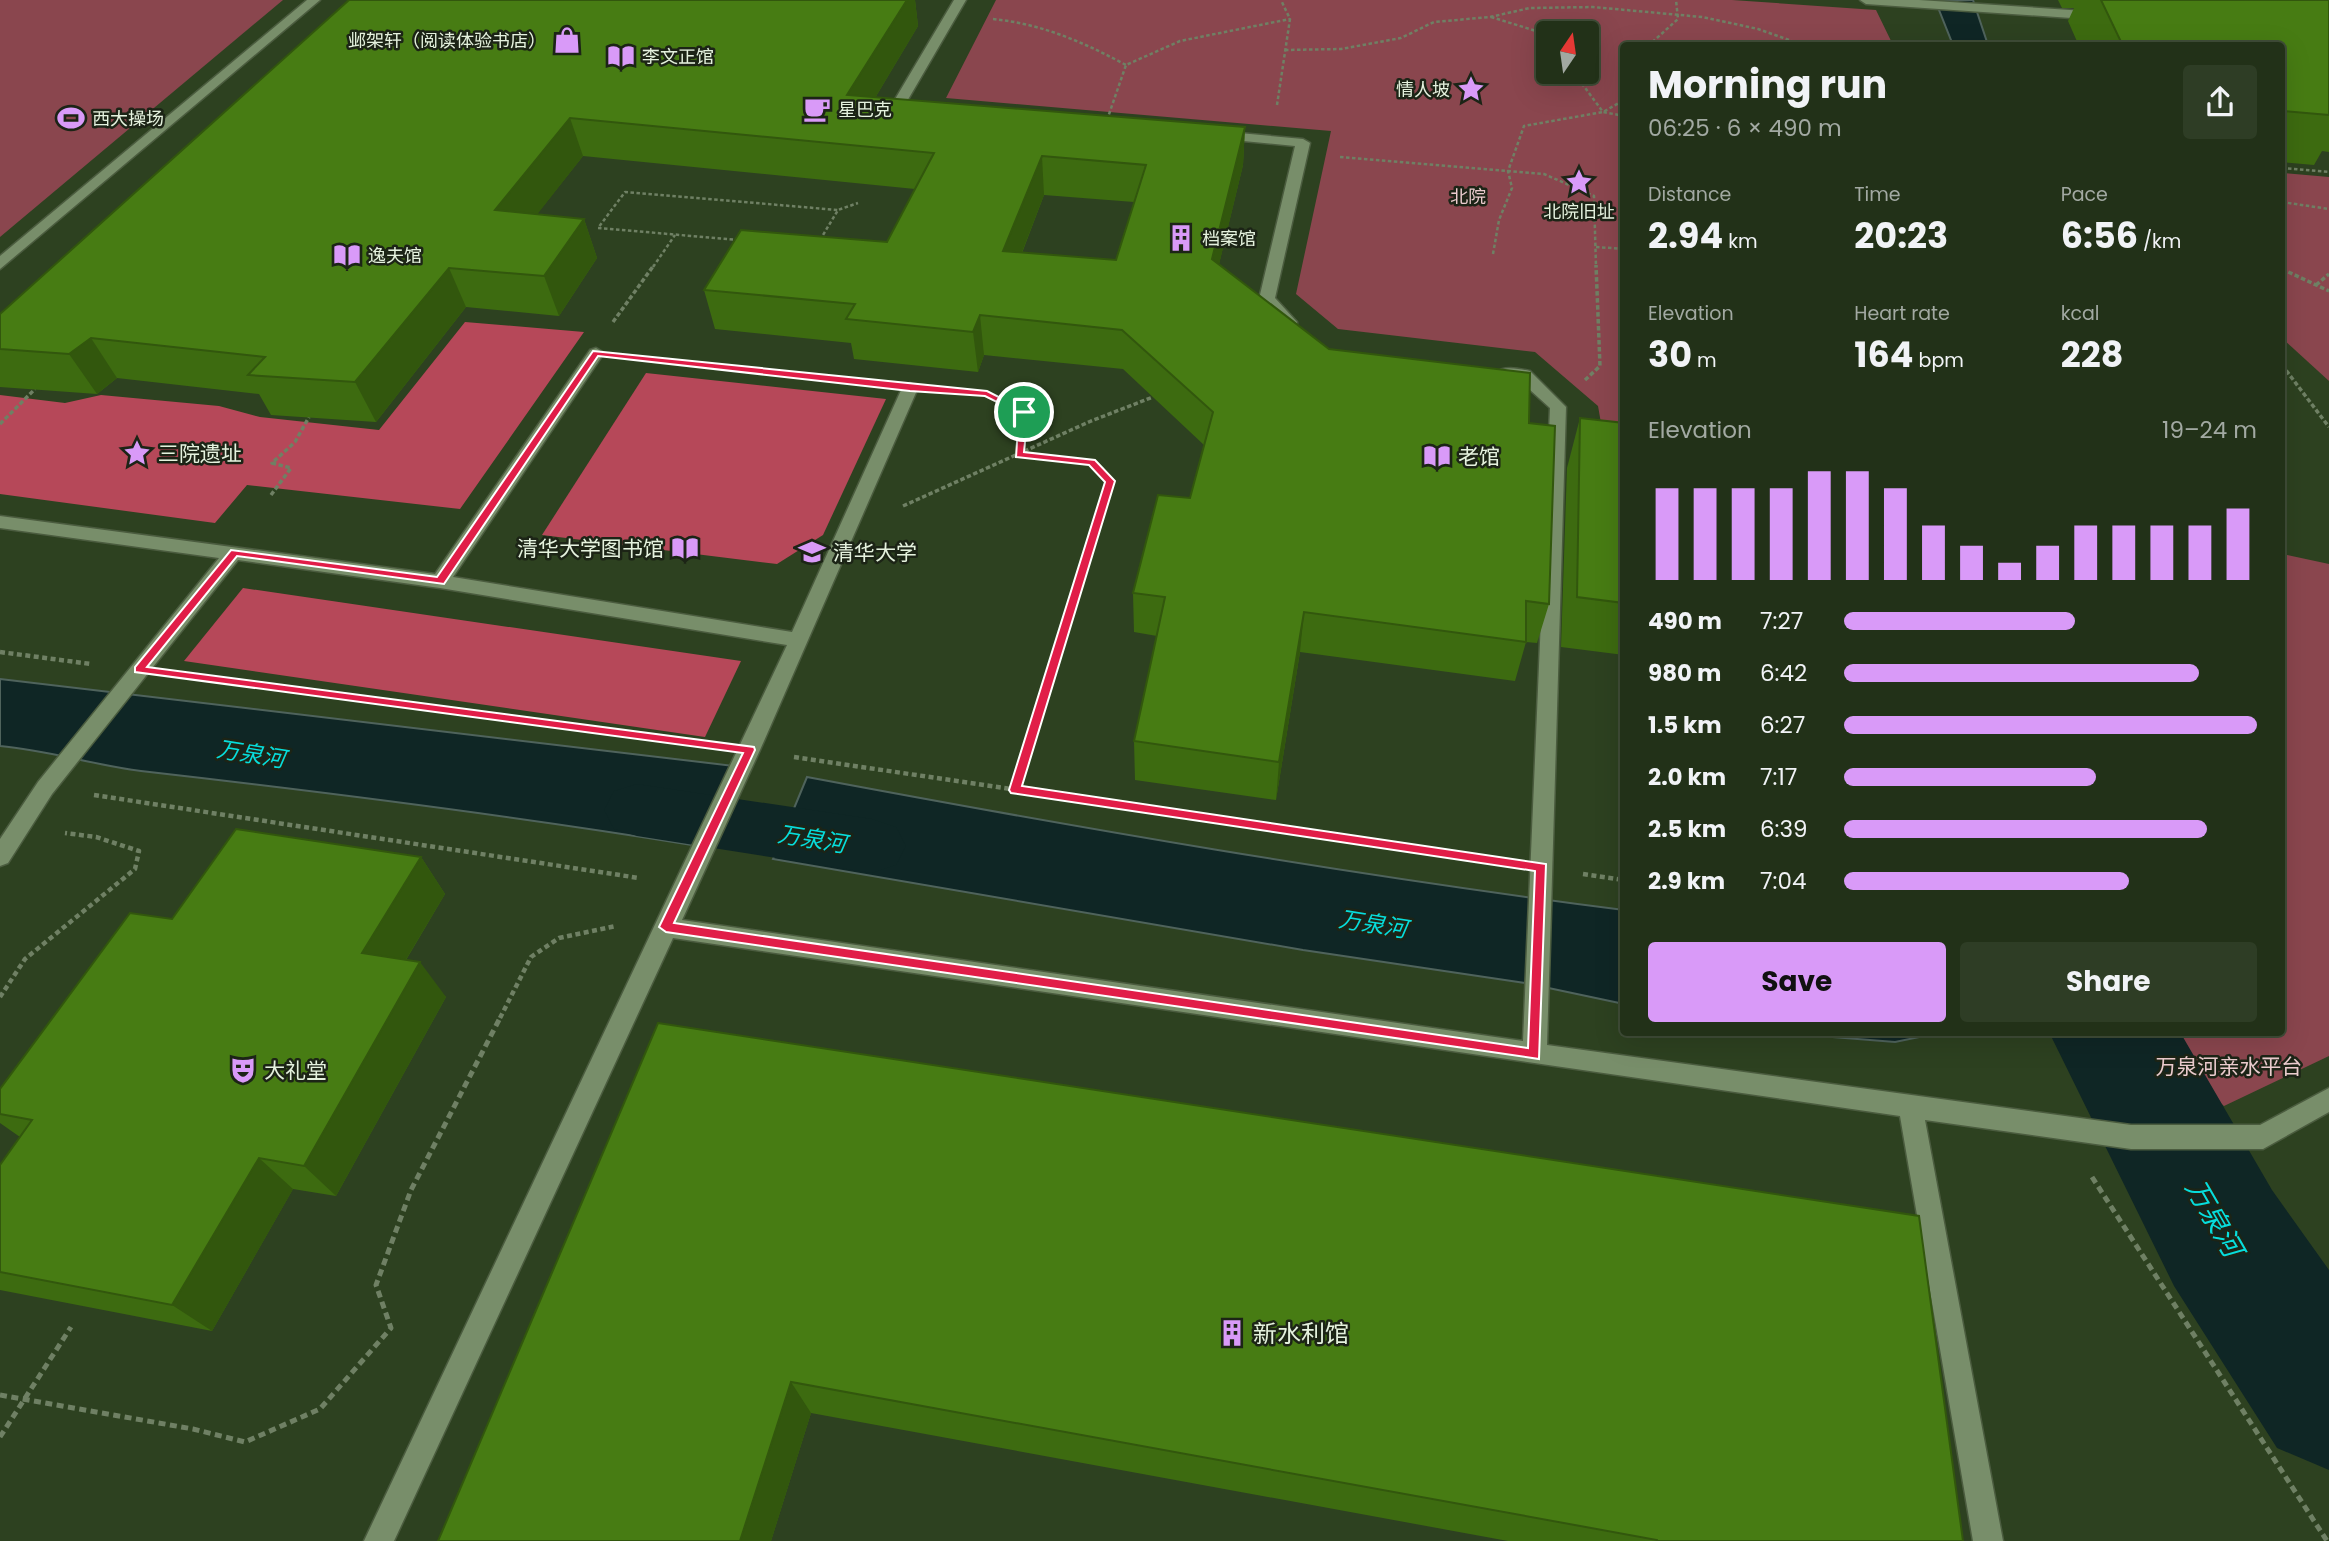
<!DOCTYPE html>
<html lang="en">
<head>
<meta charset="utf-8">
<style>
	:root { --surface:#223118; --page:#2e3d25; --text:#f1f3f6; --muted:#a2a9a2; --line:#3f4c37; --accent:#d99af8 }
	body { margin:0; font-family:Poppins,"Noto Sans SC",sans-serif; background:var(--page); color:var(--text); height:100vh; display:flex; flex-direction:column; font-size:26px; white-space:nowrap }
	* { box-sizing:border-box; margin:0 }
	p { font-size:23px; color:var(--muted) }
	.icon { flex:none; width:38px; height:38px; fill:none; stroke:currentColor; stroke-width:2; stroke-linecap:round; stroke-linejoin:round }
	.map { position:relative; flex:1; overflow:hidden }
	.sheet { position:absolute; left:1620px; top:42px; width:665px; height:994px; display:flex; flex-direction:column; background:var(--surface); border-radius:7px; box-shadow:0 7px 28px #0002,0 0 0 2px var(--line) }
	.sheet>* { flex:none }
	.needle { width:46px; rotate:13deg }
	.buttons { position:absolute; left:1536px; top:21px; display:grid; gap:14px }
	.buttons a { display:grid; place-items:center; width:63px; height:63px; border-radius:7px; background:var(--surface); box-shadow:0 7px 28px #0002,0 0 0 2px var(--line); font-size:35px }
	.pin { position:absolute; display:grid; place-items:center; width:60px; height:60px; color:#fff; margin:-30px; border:4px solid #fff; border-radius:50%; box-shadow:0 2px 7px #0007 }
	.round { display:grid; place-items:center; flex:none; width:74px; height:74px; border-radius:7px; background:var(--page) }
	.head { display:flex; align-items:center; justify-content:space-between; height:119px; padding:0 28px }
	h1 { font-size:38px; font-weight:700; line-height:52px }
	.figures { display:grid; grid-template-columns:repeat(3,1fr); gap:10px; height:119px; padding:7px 28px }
	.figures div { display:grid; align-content:center }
	.figures b { font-size:35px; font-weight:700 }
	.figures small { font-size:19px; font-weight:400 }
	.figures p { font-size:19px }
	.chart { height:196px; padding:14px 28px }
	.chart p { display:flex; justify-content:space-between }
	.chart svg { width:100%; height:126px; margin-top:7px; stroke:var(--accent); stroke-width:6 }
	.primary-button { display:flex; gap:14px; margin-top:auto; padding:14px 28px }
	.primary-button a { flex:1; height:80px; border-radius:7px; background:var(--accent); color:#111; font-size:28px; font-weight:700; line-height:80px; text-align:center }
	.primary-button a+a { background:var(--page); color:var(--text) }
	ul { padding:0 28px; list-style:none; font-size:23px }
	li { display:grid; grid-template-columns:112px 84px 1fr; align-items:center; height:52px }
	li i { height:18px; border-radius:9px; background:var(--accent) }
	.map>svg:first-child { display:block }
	.green { fill:#8a464e; fill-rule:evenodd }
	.forest { fill:#b64859 }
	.water { fill:#0f2625; stroke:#4f635c; stroke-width:2 }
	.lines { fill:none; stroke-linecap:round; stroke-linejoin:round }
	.canal { fill:#0f2625; fill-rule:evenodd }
	.river { fill:#0f2625; fill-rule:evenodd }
	.service-casing { stroke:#4b5c3f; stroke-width:3 }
	.minor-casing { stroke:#4b5c3f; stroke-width:3 }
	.path-far3 { stroke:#6f8064; stroke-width:2.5; stroke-dasharray:3.5 2.5; stroke-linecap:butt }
	.path-far2 { stroke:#6f8064; stroke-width:3.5; stroke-dasharray:4.5 2.5; stroke-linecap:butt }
	.path-far1 { stroke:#6f8064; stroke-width:4.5; stroke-dasharray:5 3.5; stroke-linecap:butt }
	.path { stroke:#6f8064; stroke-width:5; stroke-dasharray:7 4.5; stroke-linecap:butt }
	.service { fill:#788e6a; fill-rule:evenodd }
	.minor { fill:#788e6a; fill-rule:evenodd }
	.wall { fill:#3d6b10; fill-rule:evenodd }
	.shaded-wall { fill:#32570d }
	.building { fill:#477c13; stroke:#32570d; stroke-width:2; fill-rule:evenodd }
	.route { fill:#e11d48; stroke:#fff; stroke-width:2; fill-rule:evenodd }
	.labels { text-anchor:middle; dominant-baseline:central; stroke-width:5; stroke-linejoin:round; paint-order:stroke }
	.far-poi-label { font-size:18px; fill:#e5f2de; stroke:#1c2416; text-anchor:start }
	.far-park-label { font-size:18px; fill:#ebccce; stroke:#1c2416 }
	.poi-label { font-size:21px; fill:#e5f2de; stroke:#1c2416; text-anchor:start }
	.park-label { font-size:21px; fill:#ebccce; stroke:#1c2416 }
	.water-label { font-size:23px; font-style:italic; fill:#07dddc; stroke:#1c2416 }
	.near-poi-label { font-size:24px; fill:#e5f2de; stroke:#1c2416; text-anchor:start }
	.near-water-label { font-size:28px; font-style:italic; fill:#07dddc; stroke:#1c2416 }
</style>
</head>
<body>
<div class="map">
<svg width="2329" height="1541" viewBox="0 0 2329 1541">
	<rect width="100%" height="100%" fill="#2d4120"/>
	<g class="green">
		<path d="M0 0H283L0 237Z"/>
		<path d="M996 0H1732L1876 10 1893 45 1624 46V443L1604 440 1598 406 1535 352 1338 329 1296 294 1331 131 946 98ZM1549 33H1587V72H1549Z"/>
		<path d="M2282 173 2329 177V381L2282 338Z"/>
		<path d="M2282 554 2329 564V1056L2224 1106 2194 1080 2166 1033 2282 1032Z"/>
	</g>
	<g class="forest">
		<path d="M465 322 584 332 460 509 247 485 215 523 0 494V395L65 403 101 395 219 406 260 417 379 430Z"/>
		<path d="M646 373 886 399 823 535 777 564 542 535Z"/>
		<path d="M243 588 741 661 705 737 184 661Z"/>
	</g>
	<g class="water">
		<path d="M1935 0H1973L1988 45H1953Z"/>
		<path d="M0 679 734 766 692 845C509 815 325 792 141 771 93 765 48 750 0 746Z"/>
		<path d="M807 777C1079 828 1350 875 1624 910V1004L1525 983 1303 950 773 859Z"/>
		<path d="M1782 1033 1939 1032V1033L1895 1042Z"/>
		<path d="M2068 1033H2149L2156 1053 2186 1111 2121 1112Z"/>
		<path d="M2198 1231 2247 1236 2329 1364V1435Z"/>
	</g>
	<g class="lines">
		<path class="canal" d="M637 784 872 819 896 827 906 846 896 865 872 873 637 836 614 829 604 810 614 791Z"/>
		<path class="river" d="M2049 1032H2180L2272 1190 2329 1270V1470L2277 1448 2174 1286Z"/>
		<defs>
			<g id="service">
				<path d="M307 0H320L0 269V256Z"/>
				<path d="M954 0H966L906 103 923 108 916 112 893 109 891 106Z"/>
				<path d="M1217 131 1303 139 1310 143 1275 298 1297 322V328H1285L1259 299 1295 146 1212 138 1210 135Z"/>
				<path d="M596 348 604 353 453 577 792 632 902 388 910 383 918 388 760 750 682 920 1523 1041 1550 408 1519 380 1498 377 1496 373C1503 365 1520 369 1530 371L1566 407 1547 1045 2131 1125H2260L2329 1088V1112L2263 1149H2131L1925 1120 2003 1541H1973L1900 1116 673 938 394 1541H364L787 645 440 588 238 560 52 794 8 863 0 866V839L38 782 219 558 0 528V516L435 574 590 350Z"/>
			</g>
			<path id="minor" d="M1860 0H1919L2100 12 2106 16 2100 20 1866 4Z"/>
		</defs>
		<use href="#service" class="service-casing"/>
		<use href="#minor" class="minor-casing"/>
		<g class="path-far3">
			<path d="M1491 17 1549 35"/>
			<path d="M993 19C1042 24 1083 42 1126 65"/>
			<path d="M1648 46 1678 19 1676 0"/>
			<path d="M1285 50 1341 49 1401 38 1434 22 1490 17 1530 8 1593 7 1702 17 1758 29 1806 46"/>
			<path d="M1578 72 1583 85 1603 112 1624 116"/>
			<path d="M1277 105 1290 19 1281 0"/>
			<path d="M1107 120 1126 65 1180 41 1290 19"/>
			<path d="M1340 157 1544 174 1594 196 1596 267"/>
			<path d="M2282 168 2329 172"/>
			<path d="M2282 202 2329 209"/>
			<path d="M739 240 598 228 625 192 838 210"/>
			<path d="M820 240 838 210 858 203"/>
			<path d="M1596 247 1624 249"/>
			<path d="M1493 254 1499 220 1512 188 1508 171 1524 126 1603 112 1624 100"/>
			<path d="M653 267 675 235"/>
		</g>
		<g class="path-far2">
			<path d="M2282 269 2329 291"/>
			<path d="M2316 285 2329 274"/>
			<path d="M613 322 654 265"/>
			<path d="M632 357 870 384"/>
			<path d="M2282 365 2329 427"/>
			<path d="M1585 380 1600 366 1596 265"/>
			<path d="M948 391 987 394 1024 412 1019 455 1092 462 1110 481 1073 600"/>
			<path d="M0 424 35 389"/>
			<path d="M271 495 291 468 272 463 295 442 309 417"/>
			<path d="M903 506 1091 421 1153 397"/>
			<path d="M2282 531 2285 546H2282"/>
		</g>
		<g class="path-far1">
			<path d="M0 652 91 664"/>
			<path d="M187 676 706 744"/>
			<path d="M794 757 1499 861"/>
			<path d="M1015 790 1074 598"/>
			<path d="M94 795 639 878"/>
			<path d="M1583 874 1624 880"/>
			<path d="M0 997 25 959 135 869 139 851 96 837 65 833"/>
			<path d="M500 1018 531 957 559 938 616 926"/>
		</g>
		<g class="path">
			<path d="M2092 1177 2327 1541"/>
			<path d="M0 1395 193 1429 245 1442 320 1409 391 1328 376 1285 411 1190 501 1016"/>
			<path d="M0 1437 71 1327"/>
		</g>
		<use href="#service" class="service"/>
		<use href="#minor" class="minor"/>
	</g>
	<g class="wall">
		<path d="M349 0H915L918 26 875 98 1245 127 1243 165 1219 264 1329 349 1529 423 1549 604 1537 643 1526 642 1515 681 1300 652 1276 800 1135 780 1134 741 1157 636 1134 632 1133 593 1190 498 1204 445 1123 369 984 355 978 372 854 359 851 343 715 329 704 290 887 242 915 189 583 156 537 214 584 219 597 258 559 316 466 307 376 422 271 415 259 394 117 378 97 394 0 387V314ZM1044 195 1134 202 1116 260 1022 253Z"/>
		<path d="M2058 0H2329V152L2322 151 2314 165 2282 162V46H2079L2068 21 2074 8H2062Z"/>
		<path d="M1580 418 1624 423V655L1561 647 1567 468Z"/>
		<path d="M421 857 445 894 406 960 446 997 336 1196 293 1189 212 1331 0 1290V1165L20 1137 0 1123V1089L172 919Z"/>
		<path d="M658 1023 1963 1541H1508L811 1413 771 1541H438Z"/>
	</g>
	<g class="shaded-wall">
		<path d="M907 0H915L918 26 854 133 847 95Z"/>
		<path d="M570 118 583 156 510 249 495 210Z"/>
		<path d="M1245 127 1243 165 1211 298 1212 259Z"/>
		<path d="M1042 156 1044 195 1007 291 1003 251Z"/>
		<path d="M584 219 597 258 559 316 544 276Z"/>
		<path d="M449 268 466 307 376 422 355 382Z"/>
		<path d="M980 315 984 355 978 372 973 332Z"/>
		<path d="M91 338 117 378 97 394 69 354Z"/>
		<path d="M1304 612 1300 652 1276 800 1279 762Z"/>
		<path d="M421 857 445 894 389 988 362 953Z"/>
		<path d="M420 962 446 997 336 1196 304 1166Z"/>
		<path d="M259 1158 293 1189 212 1331 172 1305Z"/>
		<path d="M791 1382 811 1413 771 1541H740Z"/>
	</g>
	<g class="building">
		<path d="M349 0H907L847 95 1245 127 1212 259 1329 349 1530 373 1529 423 1555 426 1549 604 1526 601V642L1304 612 1279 762 1134 741 1165 597 1133 593 1158 495 1190 498 1213 412 1122 330 980 315 973 332 846 319 855 304 704 290 741 230 887 242 934 153 570 118 495 210 584 219 544 276 449 268 355 382 248 375 265 357 91 338 69 354 0 349V314ZM1042 156 1146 165 1116 260 1003 251Z"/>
		<path d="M2101 0H2329V115L2282 111V46H2123Z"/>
		<path d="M1580 418 1624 423V603L1577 597Z"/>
		<path d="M236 829 421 857 362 953 420 962 304 1166 259 1158 172 1305 0 1272V1165L32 1120 0 1114V1089L130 913 172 919Z"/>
		<path d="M658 1023 1919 1216 1963 1541H1657V1540L791 1382 740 1541H438Z"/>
	</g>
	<path class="route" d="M593 351 987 391 1028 412 1024 452 1095 460 1115 481 1022 786 1546 864 1539 1059 666 932 659 927 743 753 135 672V667L231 550 437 577ZM598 356 910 391 985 396 1019 413 1016 457 1089 465 1105 482 1009 790 1011 793 1535 871 1528 1048 674 923 755 750 754 747 147 667 237 556 444 584Z"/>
	<defs>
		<symbol id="shop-bare" viewBox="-9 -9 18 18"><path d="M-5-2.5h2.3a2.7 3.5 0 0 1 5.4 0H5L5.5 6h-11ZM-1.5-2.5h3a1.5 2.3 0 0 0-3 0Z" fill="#d99af8" stroke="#1c2416" stroke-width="2.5" paint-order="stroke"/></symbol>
		<symbol id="library-bare" viewBox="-9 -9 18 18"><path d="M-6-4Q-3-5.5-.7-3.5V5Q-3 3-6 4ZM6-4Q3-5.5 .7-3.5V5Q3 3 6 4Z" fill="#d99af8" stroke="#1c2416" stroke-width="2.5" paint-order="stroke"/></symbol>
		<symbol id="sight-bare" viewBox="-9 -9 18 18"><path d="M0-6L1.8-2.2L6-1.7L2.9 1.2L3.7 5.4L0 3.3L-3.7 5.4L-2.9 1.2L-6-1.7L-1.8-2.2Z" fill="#d99af8" stroke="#1c2416" stroke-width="2.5" paint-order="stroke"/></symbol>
		<symbol id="cafe-bare" viewBox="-9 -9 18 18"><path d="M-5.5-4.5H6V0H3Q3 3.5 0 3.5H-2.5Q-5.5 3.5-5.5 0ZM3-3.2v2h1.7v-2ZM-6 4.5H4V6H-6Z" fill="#d99af8" stroke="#1c2416" stroke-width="2.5" paint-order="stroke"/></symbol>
		<symbol id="stadium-bare" viewBox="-9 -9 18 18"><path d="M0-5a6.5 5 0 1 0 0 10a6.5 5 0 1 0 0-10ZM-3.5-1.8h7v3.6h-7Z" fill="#d99af8" stroke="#1c2416" stroke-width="2.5" paint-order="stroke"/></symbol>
		<symbol id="building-bare" viewBox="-9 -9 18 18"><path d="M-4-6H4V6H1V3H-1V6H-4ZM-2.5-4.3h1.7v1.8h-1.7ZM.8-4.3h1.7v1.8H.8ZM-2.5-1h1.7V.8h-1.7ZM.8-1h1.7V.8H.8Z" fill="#d99af8" stroke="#1c2416" stroke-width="2.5" paint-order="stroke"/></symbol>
		<symbol id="university-bare" viewBox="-9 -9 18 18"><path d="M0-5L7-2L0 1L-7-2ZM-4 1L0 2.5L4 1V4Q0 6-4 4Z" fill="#d99af8" stroke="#1c2416" stroke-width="2.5" paint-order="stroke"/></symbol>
		<symbol id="theatre-bare" viewBox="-9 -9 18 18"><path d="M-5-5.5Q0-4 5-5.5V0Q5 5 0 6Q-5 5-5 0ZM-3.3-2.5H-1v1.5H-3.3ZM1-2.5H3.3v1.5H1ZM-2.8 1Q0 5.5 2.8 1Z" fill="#d99af8" stroke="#1c2416" stroke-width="2.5" paint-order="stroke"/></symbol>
	</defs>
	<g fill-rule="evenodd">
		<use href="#shop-bare" x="548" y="21" width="38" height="38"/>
		<use href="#library-bare" x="602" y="37" width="38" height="38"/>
		<use href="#sight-bare" x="1452" y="70" width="38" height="38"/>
		<use href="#cafe-bare" x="798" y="90" width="38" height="38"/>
		<use href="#stadium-bare" x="52" y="99" width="38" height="38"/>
		<use href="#sight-bare" x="1560" y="163" width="38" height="38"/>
		<use href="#building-bare" x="1162" y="219" width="38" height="38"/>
		<use href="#library-bare" x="328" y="236" width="38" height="38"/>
		<use href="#sight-bare" x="118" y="434" width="38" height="38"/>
		<use href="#library-bare" x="1418" y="437" width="38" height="38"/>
		<use href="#library-bare" x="666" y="529" width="38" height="38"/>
		<use href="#university-bare" x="793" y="533" width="38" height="38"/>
		<use href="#theatre-bare" x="224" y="1051" width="38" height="38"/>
		<use href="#building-bare" x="1213" y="1314" width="38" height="38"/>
	</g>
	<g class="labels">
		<g class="far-poi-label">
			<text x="546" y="40" text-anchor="end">邺架轩（阅读体验书店）</text>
			<text x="642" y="56">李文正馆</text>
			<text x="1450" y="89" text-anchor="end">情人坡</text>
			<text x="838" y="109">星巴克</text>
			<text x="92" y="118">西大操场</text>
			<text x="1579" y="211" text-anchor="middle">北院旧址</text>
			<text x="1202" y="238">档案馆</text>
			<text x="368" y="255">逸夫馆</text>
		</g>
		<g class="far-park-label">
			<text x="1468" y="196">北院</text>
		</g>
		<g class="poi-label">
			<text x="158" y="453">三院遗址</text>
			<text x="1458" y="456">老馆</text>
			<text x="664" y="548" text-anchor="end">清华大学图书馆</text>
			<text x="833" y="552">清华大学</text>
			<text x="264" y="1070">大礼堂</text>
		</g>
		<g class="park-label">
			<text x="2229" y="1066">万泉河亲水平台</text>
		</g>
		<g class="water-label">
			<text transform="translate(251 754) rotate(9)">万泉河</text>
			<text transform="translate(812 839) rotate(9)">万泉河</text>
			<text transform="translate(1373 924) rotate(9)">万泉河</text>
		</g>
		<g class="near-poi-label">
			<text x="1253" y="1333">新水利馆</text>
		</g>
		<g class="near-water-label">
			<text transform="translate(2214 1218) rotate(60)">万泉河</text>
		</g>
	</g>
</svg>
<div class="buttons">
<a><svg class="needle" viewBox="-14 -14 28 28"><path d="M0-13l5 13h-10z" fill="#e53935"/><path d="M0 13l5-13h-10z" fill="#a2a9a2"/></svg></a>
</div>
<div class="pin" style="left:1024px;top:412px;background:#1e9e55"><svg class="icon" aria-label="arrive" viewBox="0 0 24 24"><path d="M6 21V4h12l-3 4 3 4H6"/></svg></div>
<section class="sheet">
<div class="head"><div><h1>Morning run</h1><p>06:25 · 6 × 490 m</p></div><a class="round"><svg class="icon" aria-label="share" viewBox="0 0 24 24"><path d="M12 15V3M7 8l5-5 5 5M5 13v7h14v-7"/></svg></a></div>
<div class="figures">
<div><p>Distance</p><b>2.94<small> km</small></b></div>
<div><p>Time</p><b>20:23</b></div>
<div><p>Pace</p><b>6:56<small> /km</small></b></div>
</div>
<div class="figures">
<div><p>Elevation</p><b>30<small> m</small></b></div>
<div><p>Heart rate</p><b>164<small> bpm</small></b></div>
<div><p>kcal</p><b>228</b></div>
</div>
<div class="chart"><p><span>Elevation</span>19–24 m</p>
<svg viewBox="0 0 160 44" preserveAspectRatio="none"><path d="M5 44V12M15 44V12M25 44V12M35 44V12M45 44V6M55 44V6M65 44V12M75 44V25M85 44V32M95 44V38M105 44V32M115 44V25M125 44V25M135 44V25M145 44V25M155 44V19"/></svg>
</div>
<ul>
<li><b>490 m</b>7:27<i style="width:56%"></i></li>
<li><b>980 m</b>6:42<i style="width:86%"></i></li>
<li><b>1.5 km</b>6:27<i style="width:100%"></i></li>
<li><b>2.0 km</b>7:17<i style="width:61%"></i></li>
<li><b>2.5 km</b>6:39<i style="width:88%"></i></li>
<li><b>2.9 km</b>7:04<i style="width:69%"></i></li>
</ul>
<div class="primary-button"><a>Save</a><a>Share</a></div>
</section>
</div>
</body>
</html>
